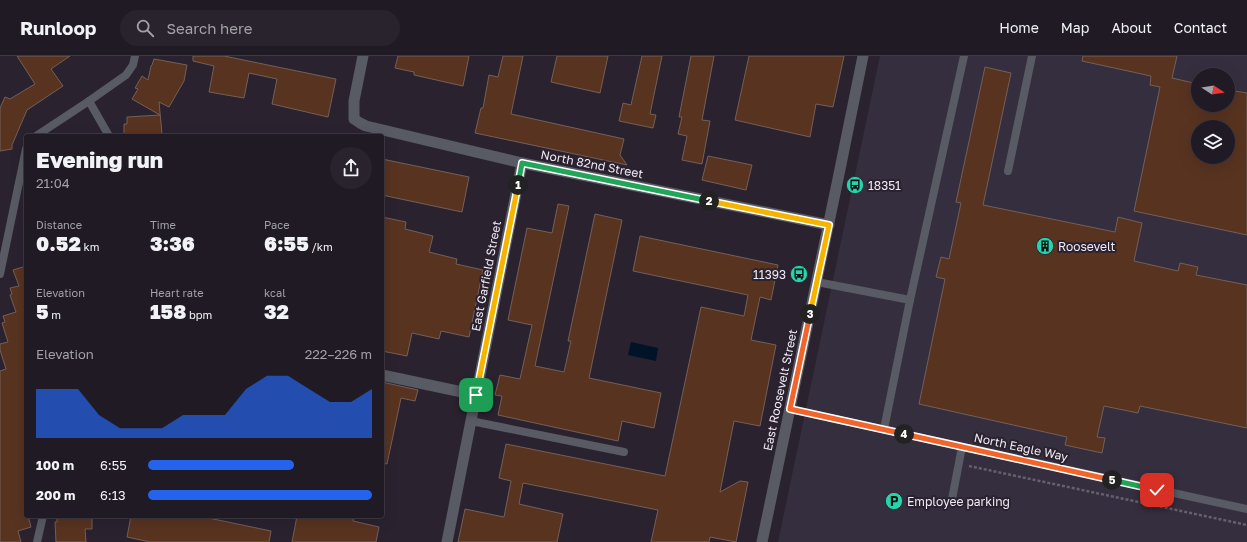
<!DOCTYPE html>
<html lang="en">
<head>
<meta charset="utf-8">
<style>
	:root { --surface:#201a24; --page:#28232c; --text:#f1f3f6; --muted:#a2a1a6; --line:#3d3841; --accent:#2563eb }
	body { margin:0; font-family:"Golos Text",sans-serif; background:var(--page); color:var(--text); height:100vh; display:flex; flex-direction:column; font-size:15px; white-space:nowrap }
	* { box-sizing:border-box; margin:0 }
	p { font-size:13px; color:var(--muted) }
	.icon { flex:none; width:22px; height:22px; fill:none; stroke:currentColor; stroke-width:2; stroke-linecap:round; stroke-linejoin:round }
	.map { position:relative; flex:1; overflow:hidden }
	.side { position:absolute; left:24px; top:78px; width:360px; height:384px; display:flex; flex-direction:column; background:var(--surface); border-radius:4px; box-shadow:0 4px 16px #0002,0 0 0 1px var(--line) }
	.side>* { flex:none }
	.needle { width:26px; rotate:102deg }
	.tools { position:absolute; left:1191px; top:12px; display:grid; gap:8px }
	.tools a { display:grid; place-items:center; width:44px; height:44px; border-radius:50%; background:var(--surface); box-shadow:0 4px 16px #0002,0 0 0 1px var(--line); font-size:20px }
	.pin { position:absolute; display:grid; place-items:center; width:34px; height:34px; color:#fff; margin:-17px; border-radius:8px; box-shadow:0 2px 6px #0006 }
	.km { position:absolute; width:20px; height:20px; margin:-10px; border-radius:50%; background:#222; color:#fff; font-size:11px; line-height:20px; text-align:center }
	.round { display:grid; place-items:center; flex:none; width:42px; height:42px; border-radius:21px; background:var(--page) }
	.head { display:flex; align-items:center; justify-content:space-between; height:68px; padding:0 12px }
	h1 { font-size:22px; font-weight:800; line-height:30px }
	.figures { display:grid; grid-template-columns:repeat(3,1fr); gap:6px; height:68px; padding:4px 12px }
	.figures div { display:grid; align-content:center }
	.figures b { font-size:20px; font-weight:800 }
	.figures small { font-size:11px; font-weight:400 }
	.figures p { font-size:11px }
	.chart { height:112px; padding:8px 12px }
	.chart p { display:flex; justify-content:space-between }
	.chart svg { width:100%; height:72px; margin-top:4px; fill:var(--accent); opacity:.7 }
	ul { padding:0 12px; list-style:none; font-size:13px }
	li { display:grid; grid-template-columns:64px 48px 1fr; align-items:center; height:30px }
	li i { height:10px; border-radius:5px; background:var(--accent) }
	header { display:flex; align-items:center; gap:24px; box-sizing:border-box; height:56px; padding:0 20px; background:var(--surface); border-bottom:1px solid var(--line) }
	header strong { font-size:19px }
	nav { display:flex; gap:22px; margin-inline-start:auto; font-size:14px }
	.search { width:280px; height:36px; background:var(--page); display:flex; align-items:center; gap:10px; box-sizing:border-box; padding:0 14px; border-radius:22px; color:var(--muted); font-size:15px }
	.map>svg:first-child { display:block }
	.industrial { fill:#352e3e; fill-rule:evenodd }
	.water { fill:#001327 }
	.building { fill:#583320; stroke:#736057; fill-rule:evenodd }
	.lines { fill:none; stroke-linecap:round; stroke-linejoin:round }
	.path { stroke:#675f6c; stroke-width:2.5; stroke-dasharray:3 2; stroke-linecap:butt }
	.service { stroke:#585b63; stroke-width:8 }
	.minor { stroke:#585b63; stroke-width:11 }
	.tertiary { stroke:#585b63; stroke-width:11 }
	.split-1-casing { stroke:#fff; stroke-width:8 }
	.split-2-casing { stroke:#fff; stroke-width:8 }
	.split-3-casing { stroke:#fff; stroke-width:8 }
	.split-4-casing { stroke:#fff; stroke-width:8 }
	.split-5-casing { stroke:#fff; stroke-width:8 }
	.split-6-casing { stroke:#fff; stroke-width:8 }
	.split-1 { stroke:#f5b400; stroke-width:5 }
	.split-2 { stroke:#22a559; stroke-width:5 }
	.split-3 { stroke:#f5b400; stroke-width:5 }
	.split-4 { stroke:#f0652b; stroke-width:5 }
	.split-5 { stroke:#f0652b; stroke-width:5 }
	.split-6 { stroke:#22a559; stroke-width:5 }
	.labels { text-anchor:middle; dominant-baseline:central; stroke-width:4; stroke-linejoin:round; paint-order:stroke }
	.street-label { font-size:12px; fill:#f0eaf4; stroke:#2b2230 }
	.poi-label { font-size:12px; fill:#f0eaf4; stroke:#2b2230; text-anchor:start }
</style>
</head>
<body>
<header>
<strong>Runloop</strong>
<div class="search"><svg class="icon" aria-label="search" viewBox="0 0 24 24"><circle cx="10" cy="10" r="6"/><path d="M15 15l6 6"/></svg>Search here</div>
<nav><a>Home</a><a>Map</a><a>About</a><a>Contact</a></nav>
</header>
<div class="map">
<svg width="1247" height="486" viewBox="0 0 1247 486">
	<rect width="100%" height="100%" fill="#2b2230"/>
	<path class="industrial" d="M880 0H1247V486H778ZM1198 19H1228V49H1198ZM1198 71H1228V101H1198Z"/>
	<path class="water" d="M631 286 658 292 656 305 628 299Z"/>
	<g class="building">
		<path d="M17 0H70L51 13 63 30 27 54 12 89V93L0 95V52L5 41 10 43 35 28Z"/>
		<path d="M193 0H224L336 23 328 61 272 48 277 23 249 17 244 42 209 36 214 10 193 5Z"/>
		<path d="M398 0H469L463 30 414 19V16L395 12Z"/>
		<path d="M503 0H523L511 58 624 83 620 99 627 109 475 77 481 52H483L489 19 498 21Z"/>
		<path d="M557 0H608L600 37 551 26Z"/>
		<path d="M642 0H662L650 58 656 59 653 72 619 65 623 47 631 49Z"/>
		<path d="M691 0H714L702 64 710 65 702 108 682 104 687 80 678 78 682 61H679Z"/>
		<path d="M749 0H844L833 51 816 48 810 81 735 64Z"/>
		<path d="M1083 0H1177L1172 22 1198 28V49H1228V34L1247 37V179L1134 155 1160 31 1150 29 1151 20 1082 5ZM1198 71H1228V101H1198Z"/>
		<path d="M154 3 187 9 184 25 169 51 159 46 162 78 161 80H124V68H127V61L160 59 132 43 138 33 135 32 142 20 148 24 151 10 152 9Z"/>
		<path d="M985 11 1011 17 983 149 1115 176 1118 161 1142 167 1134 205 1178 215 1180 207 1198 211 1196 219 1247 229V372L1140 350 1138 357 1104 350 1097 381 1105 382 1102 397 1065 389 1067 381 919 348 945 223 936 221 941 201 949 203 961 147 956 146Z"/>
		<path d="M708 100 752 109 746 134 702 124Z"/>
		<path d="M382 103 469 121 462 156 382 139Z"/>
		<path d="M558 148 569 150 535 310 564 316 571 285H568L595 158 622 164 589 322 661 337 654 372 622 365 618 385 498 359 502 340 495 339 500 319 520 323 532 269 508 264 527 172 552 177Z"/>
		<path d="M382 161 406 166 405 173 433 180 429 196 457 203 456 208 483 214 469 281 441 275 439 283 412 277 407 300 382 295Z"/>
		<path d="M640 180 778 209 771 244 760 241 751 284 776 289 760 370 734 365 720 436 740 425 748 426 736 486 710 481 709 486H651L658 454 523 427 519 448 563 458 557 486H458L465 453 504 461 511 425 499 422 506 388 665 420 701 251 744 260 748 239 633 215Z"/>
		<path d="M26 210V460H28L31 471 18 475 21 486H0V315L6 313 0 294V288L8 286 2 267 5 266 3 260 16 256 10 239 12 238 10 232 19 230 13 214Z"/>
		<path d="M382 326 418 334 415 345 401 342 387 408 382 407Z"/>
		<path d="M57 460H92V473H85L86 486H56L55 466H57Z"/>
		<path d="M131 460H199L271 475 269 486H150L127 481Z"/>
		<path d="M297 460H354L353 465 379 471 376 486H292Z"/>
	</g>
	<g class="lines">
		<path class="path" d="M969 410 1247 469"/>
		<g class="service">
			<path d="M89 45 109 80"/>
			<path d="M36 80 89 45 126 19 133 9 135 0"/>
			<path d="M1008 115 1032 0"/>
			<path d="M0 218 26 93"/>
			<path d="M817 226 910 244"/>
			<path d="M790 353 1247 453"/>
			<path d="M471 365 624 396"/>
			<path d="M884 373 910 244 964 0"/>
			<path d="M952 443 962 391"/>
			<path d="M37 486 43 460"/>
		</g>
		<g class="minor">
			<path d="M363 0 354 45V63L360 67 366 70 522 107 829 169"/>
			<path d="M382 319 476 339"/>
			<path d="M447 486 522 107"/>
		</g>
		<path class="tertiary" d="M762 486 838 123 863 0"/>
	</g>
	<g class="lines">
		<defs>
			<path id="split-1" d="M476 339 518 129"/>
			<path id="split-2" d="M518 129 522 107 709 145"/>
			<path id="split-3" d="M709 145 829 169 810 258"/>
			<path id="split-4" d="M810 258 790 353 904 378"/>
			<path id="split-5" d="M904 378 1112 424"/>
			<path id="split-6" d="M1112 424 1157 434"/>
		</defs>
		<use href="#split-1" class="split-1-casing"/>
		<use href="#split-2" class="split-2-casing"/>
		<use href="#split-3" class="split-3-casing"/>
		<use href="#split-4" class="split-4-casing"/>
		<use href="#split-5" class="split-5-casing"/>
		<use href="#split-6" class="split-6-casing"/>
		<use href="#split-1" class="split-1"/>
		<use href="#split-2" class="split-2"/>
		<use href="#split-3" class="split-3"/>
		<use href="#split-4" class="split-4"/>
		<use href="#split-5" class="split-5"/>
		<use href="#split-6" class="split-6"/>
	</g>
	<defs>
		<symbol id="bus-disc" viewBox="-11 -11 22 22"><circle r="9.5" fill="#26d5ae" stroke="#2b2230"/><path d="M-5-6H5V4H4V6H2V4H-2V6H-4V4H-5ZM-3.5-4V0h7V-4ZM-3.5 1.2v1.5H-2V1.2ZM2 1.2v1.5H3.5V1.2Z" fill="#111"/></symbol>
		<symbol id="building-disc" viewBox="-11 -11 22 22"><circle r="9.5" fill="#26d5ae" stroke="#2b2230"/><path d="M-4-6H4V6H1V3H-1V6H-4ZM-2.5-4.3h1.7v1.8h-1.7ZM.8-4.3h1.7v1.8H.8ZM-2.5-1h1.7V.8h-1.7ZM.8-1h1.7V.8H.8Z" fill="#111"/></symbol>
		<symbol id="parking-disc" viewBox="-11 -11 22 22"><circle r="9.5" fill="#26d5ae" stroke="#2b2230"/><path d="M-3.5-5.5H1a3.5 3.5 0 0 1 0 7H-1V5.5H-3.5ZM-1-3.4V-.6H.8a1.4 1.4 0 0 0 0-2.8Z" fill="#111"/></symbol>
	</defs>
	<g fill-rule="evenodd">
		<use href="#bus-disc" x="845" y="119" width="20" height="20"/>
		<use href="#building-disc" x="1035" y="180" width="20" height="20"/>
		<use href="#bus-disc" x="789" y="208" width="20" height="20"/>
		<use href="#parking-disc" x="884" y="435" width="20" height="20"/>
	</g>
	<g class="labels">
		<g class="street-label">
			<text transform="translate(592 108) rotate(11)">North 82nd Street</text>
			<text transform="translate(486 220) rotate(-79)">East Garfield Street</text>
			<text transform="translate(780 334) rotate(-78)">East Roosevelt Street</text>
			<text transform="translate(1021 391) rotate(12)">North Eagle Way</text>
		</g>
		<g class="poi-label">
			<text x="868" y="129">18351</text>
			<text x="1058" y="190">Roosevelt</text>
			<text x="786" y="218" text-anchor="end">11393</text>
			<text x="907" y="445">Employee parking</text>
		</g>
	</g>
</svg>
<div class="tools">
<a><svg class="needle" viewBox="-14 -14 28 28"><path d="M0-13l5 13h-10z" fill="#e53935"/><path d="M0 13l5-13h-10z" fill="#a2a1a6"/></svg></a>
<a><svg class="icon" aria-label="layers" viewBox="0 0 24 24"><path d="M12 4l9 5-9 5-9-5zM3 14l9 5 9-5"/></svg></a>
</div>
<div class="pin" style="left:476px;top:339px;background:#1e9e55"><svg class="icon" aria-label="arrive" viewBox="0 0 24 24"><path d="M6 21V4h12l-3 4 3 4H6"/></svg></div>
<div class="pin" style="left:1157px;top:434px;background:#d93025"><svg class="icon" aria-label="check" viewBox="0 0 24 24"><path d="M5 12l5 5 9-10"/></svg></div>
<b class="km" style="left:518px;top:129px">1</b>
<b class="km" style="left:709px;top:145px">2</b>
<b class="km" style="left:810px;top:258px">3</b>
<b class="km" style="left:904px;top:378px">4</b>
<b class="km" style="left:1112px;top:424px">5</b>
<section class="side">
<div class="head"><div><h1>Evening run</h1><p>21:04</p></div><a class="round"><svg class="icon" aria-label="share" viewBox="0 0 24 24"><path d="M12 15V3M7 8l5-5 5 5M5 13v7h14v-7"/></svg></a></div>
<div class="figures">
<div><p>Distance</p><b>0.52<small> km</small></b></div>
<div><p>Time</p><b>3:36</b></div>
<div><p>Pace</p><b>6:55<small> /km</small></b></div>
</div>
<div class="figures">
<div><p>Elevation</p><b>5<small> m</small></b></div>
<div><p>Heart rate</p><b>158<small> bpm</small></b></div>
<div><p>kcal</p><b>32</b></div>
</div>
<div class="chart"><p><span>Elevation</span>222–226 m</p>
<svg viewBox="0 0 160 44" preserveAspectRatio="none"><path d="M0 44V14L10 14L20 14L30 30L40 38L50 38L60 38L70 30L80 30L90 30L100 14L110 6L120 6L130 14L140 22L150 22L160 14V44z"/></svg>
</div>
<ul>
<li><b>100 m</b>6:55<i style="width:65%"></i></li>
<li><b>200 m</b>6:13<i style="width:100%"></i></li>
</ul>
</section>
</div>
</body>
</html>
